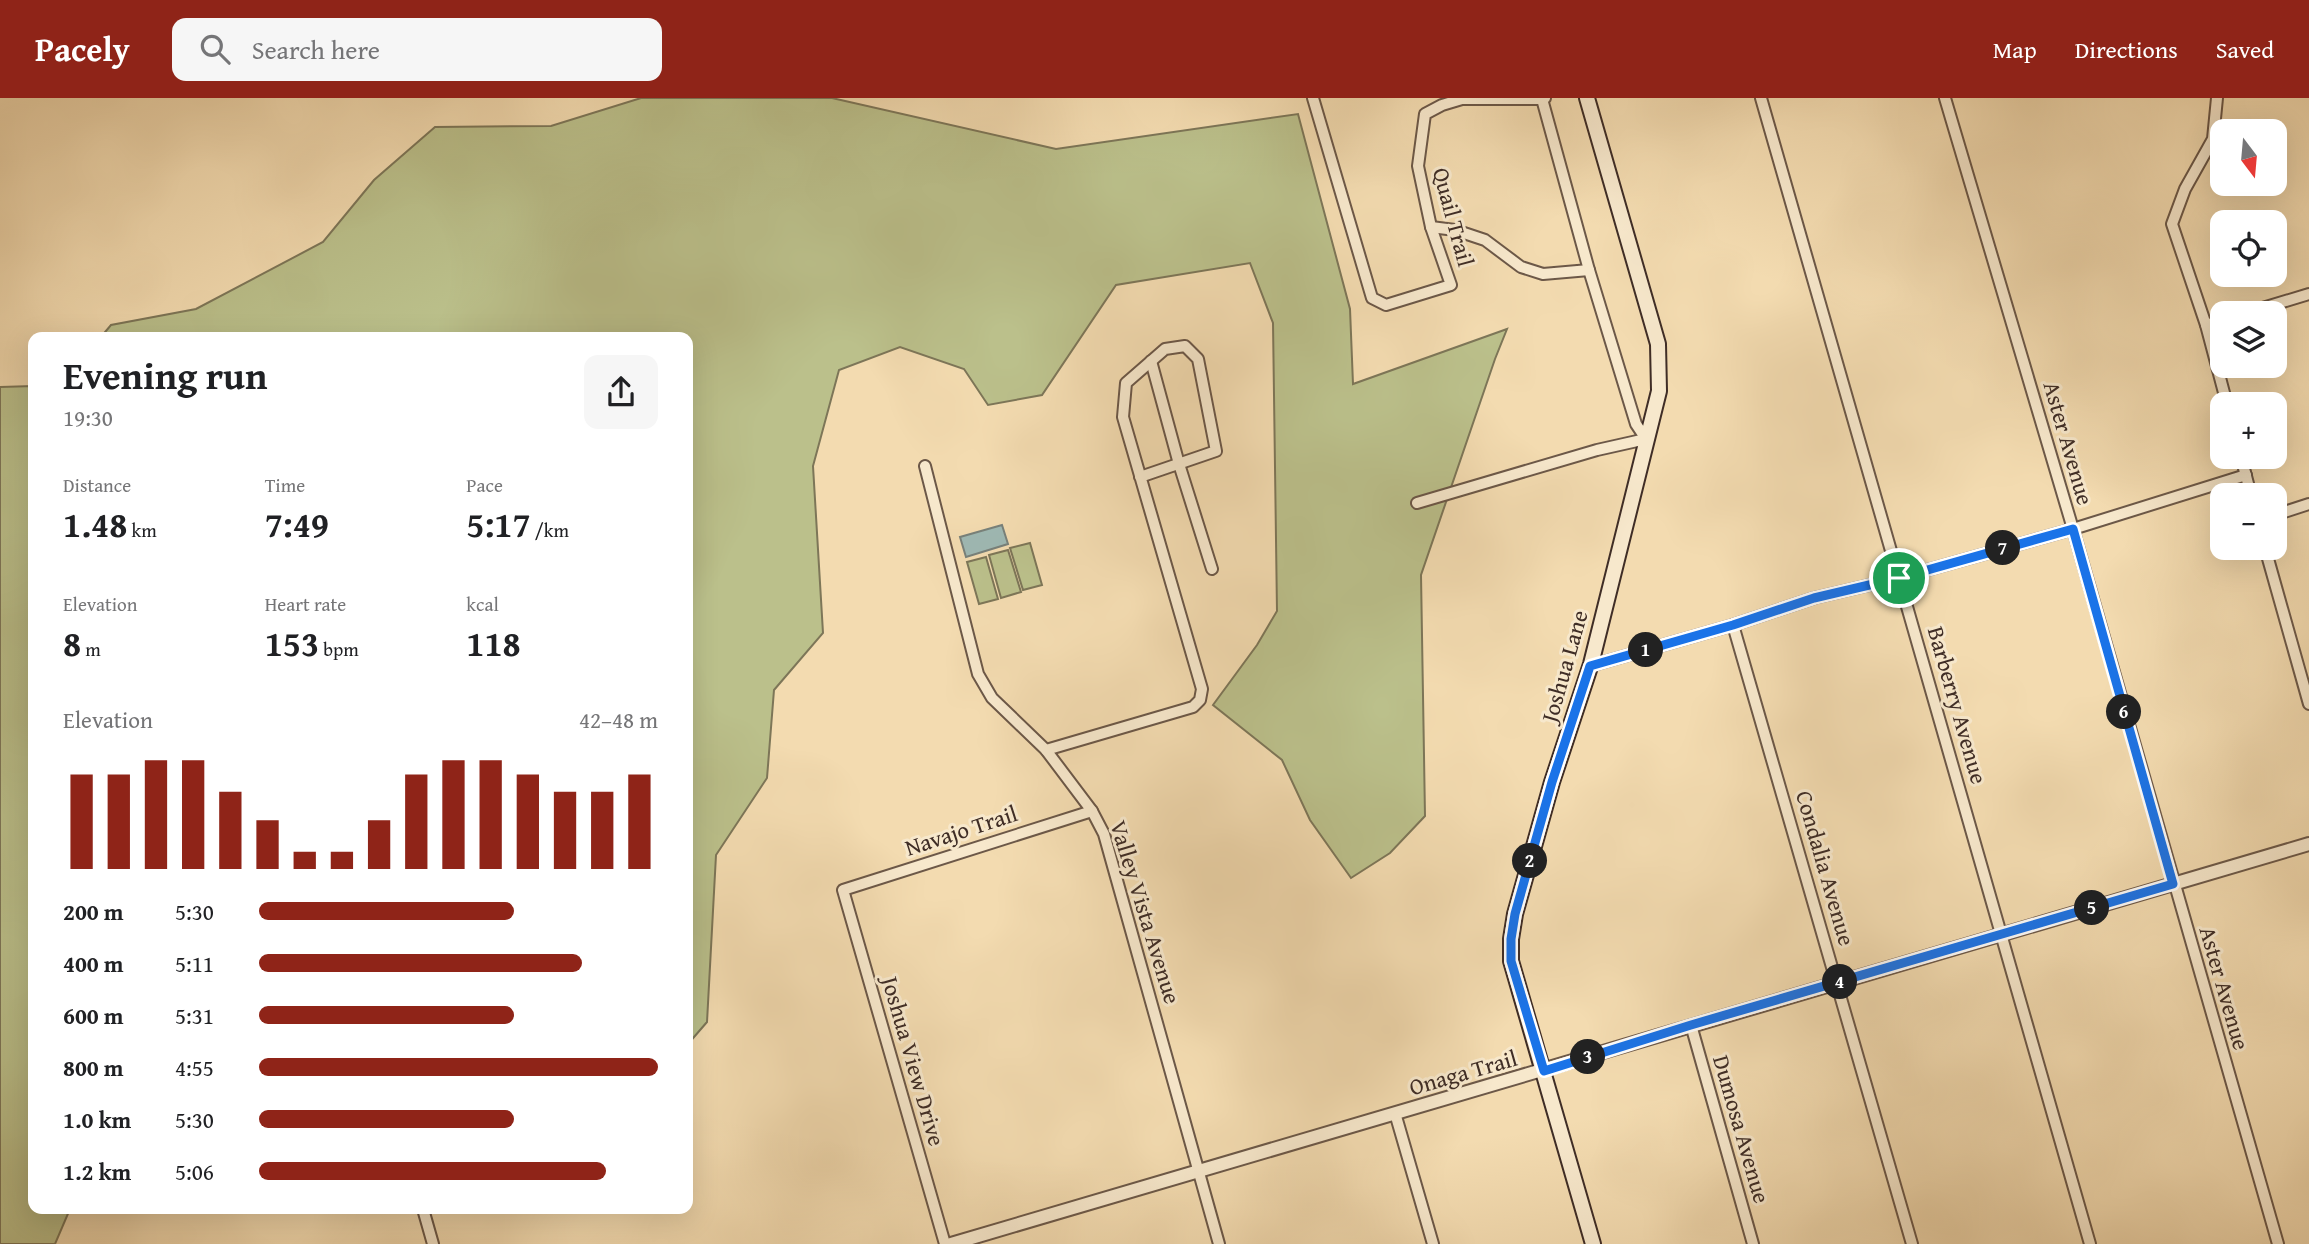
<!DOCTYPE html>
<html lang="en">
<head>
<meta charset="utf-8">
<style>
	:root { --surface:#fff; --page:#f6f6f6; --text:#202124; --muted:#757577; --accent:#8f2418 }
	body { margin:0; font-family:"Gentium Book Plus",serif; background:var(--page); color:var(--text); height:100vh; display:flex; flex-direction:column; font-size:26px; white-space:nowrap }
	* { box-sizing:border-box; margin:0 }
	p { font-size:23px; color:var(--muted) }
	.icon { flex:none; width:38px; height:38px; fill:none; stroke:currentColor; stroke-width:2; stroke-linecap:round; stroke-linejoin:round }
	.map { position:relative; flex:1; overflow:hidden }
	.side { position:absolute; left:28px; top:234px; width:665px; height:882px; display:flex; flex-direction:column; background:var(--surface); border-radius:14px; box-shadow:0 7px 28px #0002 }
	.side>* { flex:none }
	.needle { width:46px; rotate:164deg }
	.buttons { position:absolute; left:2210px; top:21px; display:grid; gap:14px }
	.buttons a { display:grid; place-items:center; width:77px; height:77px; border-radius:14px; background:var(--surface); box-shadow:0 7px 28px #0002; font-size:35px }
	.pin { position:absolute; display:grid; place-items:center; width:60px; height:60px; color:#fff; margin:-30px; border:4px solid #fff; border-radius:50%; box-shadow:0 2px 7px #0007 }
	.km { position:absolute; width:35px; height:35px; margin:-18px; border-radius:50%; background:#222; color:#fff; font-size:19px; line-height:35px; text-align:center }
	.round { display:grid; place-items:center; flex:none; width:74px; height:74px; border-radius:14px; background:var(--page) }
	.summary { display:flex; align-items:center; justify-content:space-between; height:119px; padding:0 35px }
	h1 { font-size:38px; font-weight:700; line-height:52px }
	.stats { display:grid; grid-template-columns:repeat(3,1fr); gap:10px; height:119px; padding:7px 35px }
	.stats div { display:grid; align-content:center }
	.stats b { font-size:35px; font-weight:700 }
	.stats small { font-size:19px; font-weight:400 }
	.stats p { font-size:19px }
	.chart { height:196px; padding:14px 35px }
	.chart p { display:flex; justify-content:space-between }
	.chart svg { width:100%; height:126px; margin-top:7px; stroke:var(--accent); stroke-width:6 }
	ul { padding:0 35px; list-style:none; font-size:23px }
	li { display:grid; grid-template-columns:112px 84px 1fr; align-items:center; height:52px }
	li i { height:18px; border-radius:9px; background:var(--accent) }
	header { display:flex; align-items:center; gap:42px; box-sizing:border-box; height:98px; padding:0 35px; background:var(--accent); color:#fff }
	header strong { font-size:33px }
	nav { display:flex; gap:38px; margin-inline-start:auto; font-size:24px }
	.search { width:490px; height:63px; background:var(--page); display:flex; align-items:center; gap:18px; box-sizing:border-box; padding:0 24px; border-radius:14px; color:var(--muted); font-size:26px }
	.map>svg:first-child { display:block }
	.green { fill:#bbc08b; stroke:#7d7658; stroke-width:2 }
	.water { fill:#9eb9b4; stroke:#78817b; stroke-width:2 }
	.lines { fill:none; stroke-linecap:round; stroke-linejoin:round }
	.minor-casing { stroke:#6c5848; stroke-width:14 }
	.tertiary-casing { stroke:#6c5848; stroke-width:16 }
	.secondary-casing { stroke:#3f2d26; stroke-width:18 }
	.minor { stroke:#f7e8cc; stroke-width:10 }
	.tertiary { stroke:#f7e8cc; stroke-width:12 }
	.secondary { stroke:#f7e8cc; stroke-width:14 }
	.route-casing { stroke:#fff; stroke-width:14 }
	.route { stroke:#1a73e8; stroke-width:9 }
	.labels { text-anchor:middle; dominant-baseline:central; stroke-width:6; stroke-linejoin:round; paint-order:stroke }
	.street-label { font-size:23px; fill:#3f2d26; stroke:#f7e8cc }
</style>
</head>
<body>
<header>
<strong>Pacely</strong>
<div class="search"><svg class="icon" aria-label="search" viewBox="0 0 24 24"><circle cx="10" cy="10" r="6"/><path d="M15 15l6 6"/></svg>Search here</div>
<nav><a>Map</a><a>Directions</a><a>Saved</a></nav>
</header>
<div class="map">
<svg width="2309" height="1146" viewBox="0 0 2309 1146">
	<rect width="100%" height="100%" fill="#f3dbb0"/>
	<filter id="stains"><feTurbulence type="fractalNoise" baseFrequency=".00286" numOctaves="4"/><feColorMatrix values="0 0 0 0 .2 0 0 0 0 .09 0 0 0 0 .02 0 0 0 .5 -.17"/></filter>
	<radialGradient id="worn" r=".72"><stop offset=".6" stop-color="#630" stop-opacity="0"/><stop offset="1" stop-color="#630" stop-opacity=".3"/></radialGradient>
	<g class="green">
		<path d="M641 0H832L1056 51 1298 16 1350 211 1353 286 1507 231 1495 261 1421 477 1425 718 1390 755 1351 780 1310 722 1282 662 1213 607 1257 547 1277 513 1273 225 1250 165 1116 187 1042 297 988 307 964 271 900 249 839 272 813 368 823 535 774 592 767 680 716 757 707 924 688 946V240H100L111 227 196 211 323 144 374 82 435 29 551 28Z"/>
		<path d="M33 288V1111H70L55 1146H0V289Z"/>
		<path d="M1030 445 1042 487 1023 492 1010 450Z"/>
		<path d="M1008 452 1021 494 1001 500 989 457Z"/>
		<path d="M986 459 998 501 979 506 967 464Z"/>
	</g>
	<path class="water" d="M1002 427 1008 446 966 459 960 439Z"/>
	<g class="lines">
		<defs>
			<g id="minor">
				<path d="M1313 0 1372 200 1386 207 1451 187 1431 129 1418 68 1425 16 1442 7 1462 1H1542"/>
				<path d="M1761 0 2090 1146"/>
				<path d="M1945 0 2073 431 2278 1146"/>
				<path d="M2217 0 2213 41 2185 91 2172 126 2206 227 2227 306"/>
				<path d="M1431 129 1455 132 1485 142 1521 169 1543 176 1589 172"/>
				<path d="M2246 215 2309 196"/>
				<path d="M2206 227 2222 222"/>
				<path d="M1151 263 1179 366 1212 471"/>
				<path d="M2241 359 2251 397"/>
				<path d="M925 368 978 576 992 600 1046 652 1092 713 1104 736 1219 1146"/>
				<path d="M1417 405 1597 352 1646 341 1636 326 1589 172 1542 1 1545 0"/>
				<path d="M2275 417 2309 406"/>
				<path d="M2265 450 2309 606"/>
				<path d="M1733 527 1912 1146"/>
				<path d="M1590 568 1733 527 1814 500 1899 480 2073 431 2246 377"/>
				<path d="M1046 652 1193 609 1200 602 1202 591 1123 319 1126 285 1165 251 1185 248 1198 261 1216 353 1140 379"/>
				<path d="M1691 927 1753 1146"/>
				<path d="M1395 1015 1433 1146"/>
				<path d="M423 1111 433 1146"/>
				<path d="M945 1146 843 792 1092 713"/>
			</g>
			<path id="tertiary" d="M951 1146 2309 746"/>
			<path id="secondary" d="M1587 0 1658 246 1659 293 1591 566 1552 684 1515 816 1511 841V863L1593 1146"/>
		</defs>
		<use href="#minor" class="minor-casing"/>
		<use href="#tertiary" class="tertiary-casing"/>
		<use href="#secondary" class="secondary-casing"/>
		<use href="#minor" class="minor"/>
		<use href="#tertiary" class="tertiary"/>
		<use href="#secondary" class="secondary"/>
	</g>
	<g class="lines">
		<defs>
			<path id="route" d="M2073 431 2173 786 1691 927 1544 973 1511 863V841L1515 816 1552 684 1590 568 1733 527 1814 500 1899 480Z"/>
		</defs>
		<use href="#route" class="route-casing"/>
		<use href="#route" class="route"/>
	</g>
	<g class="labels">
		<g class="street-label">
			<text transform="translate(1454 119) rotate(75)">Quail Trail</text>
			<text transform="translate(2069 345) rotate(74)">Aster Avenue</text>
			<text transform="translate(1564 568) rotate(-74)">Joshua Lane</text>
			<text transform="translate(1958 607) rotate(74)">Barberry Avenue</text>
			<text transform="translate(961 732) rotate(-18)">Navajo Trail</text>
			<text transform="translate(1826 770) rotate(74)">Condalia Avenue</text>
			<text transform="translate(1146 814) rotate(73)">Valley Vista Avenue</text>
			<text transform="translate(2225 890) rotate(74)">Aster Avenue</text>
			<text transform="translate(914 963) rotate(74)">Joshua View Drive</text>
			<text transform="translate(1463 974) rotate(-16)">Onaga Trail</text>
			<text transform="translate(1742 1031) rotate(74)">Dumosa Avenue</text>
		</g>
	</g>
	<rect width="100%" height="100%" filter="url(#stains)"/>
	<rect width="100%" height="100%" fill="url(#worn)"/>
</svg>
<div class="buttons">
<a><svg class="needle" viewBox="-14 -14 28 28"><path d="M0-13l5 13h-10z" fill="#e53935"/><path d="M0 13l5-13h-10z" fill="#757577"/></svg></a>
<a><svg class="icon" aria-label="locate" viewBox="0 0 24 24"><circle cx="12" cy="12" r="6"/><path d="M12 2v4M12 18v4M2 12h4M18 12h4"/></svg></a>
<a><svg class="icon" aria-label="layers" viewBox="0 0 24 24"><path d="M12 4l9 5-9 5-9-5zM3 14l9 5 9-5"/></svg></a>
<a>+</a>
<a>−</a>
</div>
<div class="pin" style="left:1899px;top:480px;background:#1e9e55"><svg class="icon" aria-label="arrive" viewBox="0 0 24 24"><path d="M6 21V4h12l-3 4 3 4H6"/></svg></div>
<b class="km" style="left:1646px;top:552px">1</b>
<b class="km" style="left:1530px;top:763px">2</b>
<b class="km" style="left:1588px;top:959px">3</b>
<b class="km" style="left:1840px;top:884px">4</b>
<b class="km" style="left:2092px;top:810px">5</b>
<b class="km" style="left:2124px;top:614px">6</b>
<b class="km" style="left:2003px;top:450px">7</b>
<section class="side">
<div class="summary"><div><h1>Evening run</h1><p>19:30</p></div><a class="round"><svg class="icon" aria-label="share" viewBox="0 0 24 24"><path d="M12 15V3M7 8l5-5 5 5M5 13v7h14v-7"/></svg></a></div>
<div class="stats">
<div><p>Distance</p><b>1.48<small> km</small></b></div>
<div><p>Time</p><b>7:49</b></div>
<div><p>Pace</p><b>5:17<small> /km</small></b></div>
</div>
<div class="stats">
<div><p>Elevation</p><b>8<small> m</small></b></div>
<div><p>Heart rate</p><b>153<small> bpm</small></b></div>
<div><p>kcal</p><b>118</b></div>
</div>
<div class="chart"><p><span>Elevation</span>42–48 m</p>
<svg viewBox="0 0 160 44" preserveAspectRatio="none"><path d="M5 44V11M15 44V11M25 44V6M35 44V6M45 44V17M55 44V27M65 44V38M75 44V38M85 44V27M95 44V11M105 44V6M115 44V6M125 44V11M135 44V17M145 44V17M155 44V11"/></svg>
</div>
<ul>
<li><b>200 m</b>5:30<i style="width:64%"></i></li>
<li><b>400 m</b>5:11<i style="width:81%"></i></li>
<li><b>600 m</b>5:31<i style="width:64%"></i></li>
<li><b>800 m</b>4:55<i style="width:100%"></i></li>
<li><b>1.0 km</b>5:30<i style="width:64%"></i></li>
<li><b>1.2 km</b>5:06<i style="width:87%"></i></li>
</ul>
</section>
</div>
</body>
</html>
